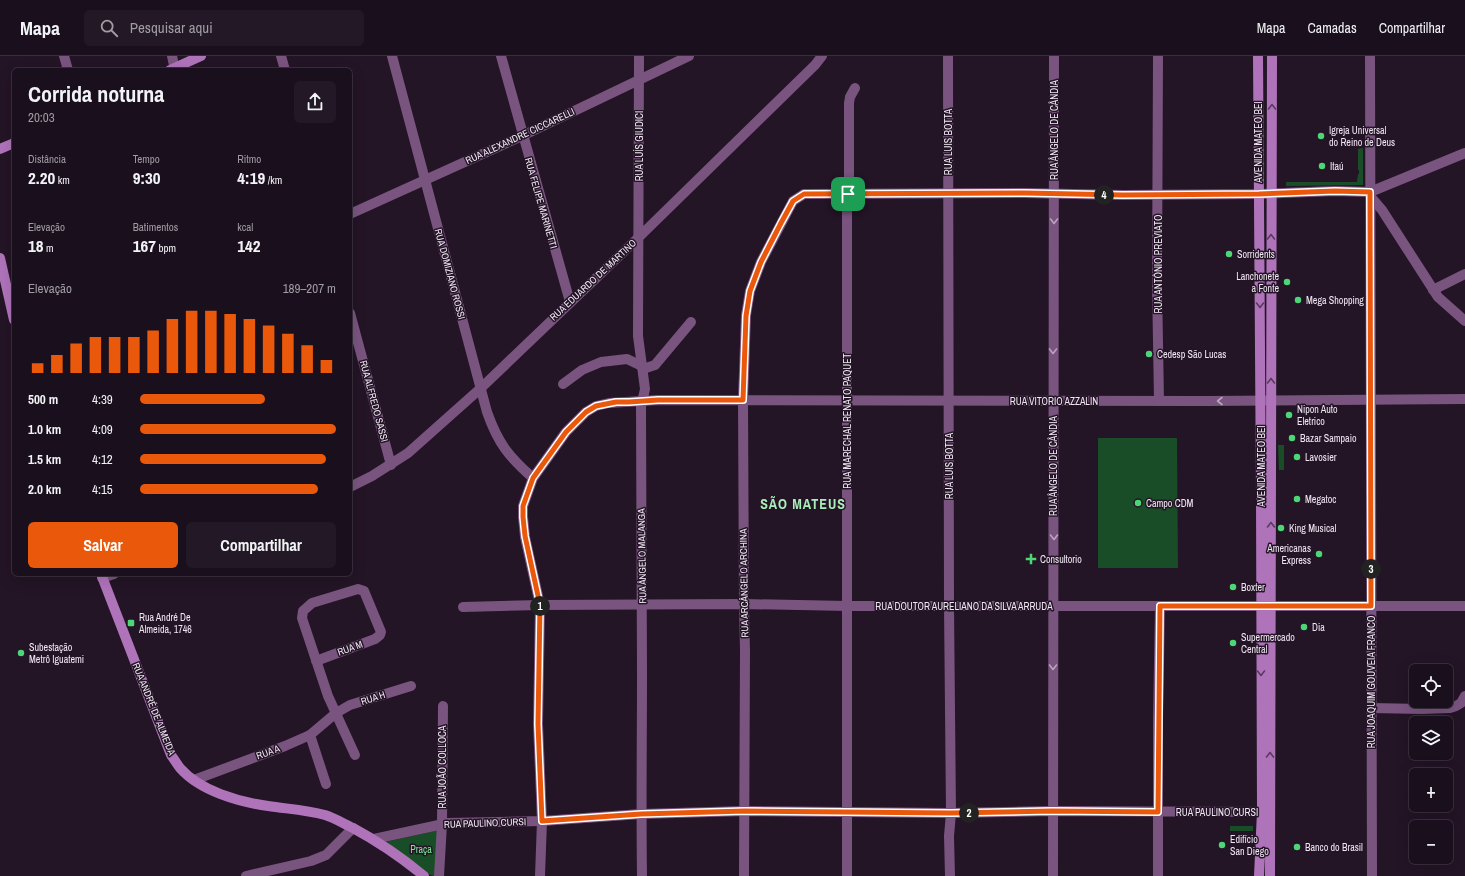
<!DOCTYPE html>
<html lang="pt">
<head>
<meta charset="utf-8">
<style>
	:root { --surface:#1a0f1c; --page:#231825; --text:#f1f3f6; --muted:#9f9ca3; --line:#382f3b; --accent:#ea580c }
	body { margin:0; font-family:"Archivo Narrow",sans-serif; background:var(--page); color:var(--text); height:100vh; display:flex; flex-direction:column; font-size:15px; white-space:nowrap }
	* { box-sizing:border-box; margin:0 }
	p { font-size:13px; color:var(--muted) }
	.icon { flex:none; width:22px; height:22px; fill:none; stroke:currentColor; stroke-width:2; stroke-linecap:round; stroke-linejoin:round }
	.map { position:relative; flex:1; overflow:hidden }
	.side { position:absolute; left:12px; top:12px; width:340px; height:508px; display:flex; flex-direction:column; background:var(--surface); border-radius:6px; box-shadow:0 4px 16px #0002,0 0 0 1px var(--line) }
	.side>* { flex:none }
	.buttons { position:absolute; left:1409px; top:608px; display:grid; gap:8px }
	.buttons a { display:grid; place-items:center; width:44px; height:44px; border-radius:6px; background:var(--surface); box-shadow:0 4px 16px #0002,0 0 0 1px var(--line); font-size:20px }
	.pin { position:absolute; display:grid; place-items:center; width:34px; height:34px; color:#fff; margin:-17px; border-radius:8px; box-shadow:0 2px 6px #0006 }
	.km { position:absolute; width:20px; height:20px; margin:-10px; border-radius:50%; background:#222; color:#fff; font-size:11px; line-height:20px; text-align:center }
	.round { display:grid; place-items:center; flex:none; width:42px; height:42px; border-radius:6px; background:var(--page) }
	.overview { display:flex; align-items:center; justify-content:space-between; height:68px; padding:0 16px }
	h1 { font-size:22px; font-weight:700; line-height:30px }
	.stats { display:grid; grid-template-columns:repeat(3,1fr); gap:6px; height:68px; padding:4px 16px }
	.stats div { display:grid; align-content:center }
	.stats b { font-size:17px; font-weight:700 }
	.stats small { font-size:11px; font-weight:400 }
	.stats p { font-size:11px }
	.chart { height:112px; padding:8px 16px }
	.chart p { display:flex; justify-content:space-between }
	.chart svg { width:100%; height:72px; margin-top:4px; stroke:var(--accent); stroke-width:6 }
	.cta { display:flex; gap:8px; margin-top:auto; padding:8px 16px }
	.cta a { flex:1; height:46px; border-radius:6px; background:var(--accent); color:#fff; font-size:16px; font-weight:700; line-height:46px; text-align:center }
	.cta a+a { background:var(--page); color:var(--text) }
	ul { padding:0 16px; list-style:none; font-size:13px }
	li { display:grid; grid-template-columns:64px 48px 1fr; align-items:center; height:30px }
	li i { height:10px; border-radius:5px; background:var(--accent) }
	header { display:flex; align-items:center; gap:24px; box-sizing:border-box; height:56px; padding:0 20px; background:var(--surface); border-bottom:1px solid var(--line) }
	header strong { font-size:19px }
	nav { display:flex; gap:22px; margin-inline-start:auto; font-size:14px }
	.search { width:280px; height:36px; background:var(--page); display:flex; align-items:center; gap:10px; box-sizing:border-box; padding:0 14px; border-radius:6px; color:var(--muted); font-size:15px }
	.map>svg:first-child { display:block }
	.green { fill:#194d28 }
	.lines { fill:none; stroke-linecap:round; stroke-linejoin:round }
	.street { stroke:#79547f; stroke-width:10 }
	.secondary { stroke:#af73ba; stroke-width:10 }
	.oneway { stroke:#5b3a61 }
	.oneway2 { stroke:#baa4be }
	.route-casing { stroke:#fff; stroke-width:8 }
	.route { stroke:#ea580c; stroke-width:5 }
	.poi-dot { fill:#4cd676; stroke:#231426; stroke-width:1.5 }
	.labels { text-anchor:middle; dominant-baseline:central; stroke-width:3; stroke-linejoin:round; paint-order:stroke }
	.street-label { font-size:10px; fill:#f0e6f2; stroke:#231426 }
	.poi-label { font-size:10px; fill:#f0e6f2; stroke:#231426; text-anchor:start }
	.park-label { font-size:10px; fill:#7fe999; stroke:#231426 }
	.district-label { font-size:14px; font-weight:bold; letter-spacing:1px; fill:#aaedb8; stroke:#231426 }
</style>
</head>
<body>
<header>
<strong>Mapa</strong>
<div class="search"><svg class="icon" aria-label="search" viewBox="0 0 24 24"><circle cx="10" cy="10" r="6"/><path d="M15 15l6 6"/></svg>Pesquisar aqui</div>
<nav><a>Mapa</a><a>Camadas</a><a>Compartilhar</a></nav>
</header>
<div class="map">
<svg width="1465" height="820" viewBox="0 0 1465 820">
	<rect width="100%" height="100%" fill="#231426"/>
	<g class="green">
		<path d="M1363 92V129L1286 130V126H1357L1358 118H1359V114H1358V93Z"/>
		<path d="M1098 382H1177L1178 512H1098Z"/>
		<path d="M1278 389H1284V414H1279Z"/>
		<rect x="1230" y="770" width="23" height="5"/>
		<path d="M439 774 435 820C424 820 395 793 385 786Z"/>
	</g>
	<g class="lines">
		<g class="street">
			<path d="M64 0 68 14"/>
			<path d="M172 0 175 14"/>
			<path d="M281 0 285 14"/>
			<path d="M392 0 487 356C498 387 508 400 533 422"/>
			<path d="M501 0 570 246"/>
			<path d="M639 0 638 280 645 333 641 351C641 440 642 529 642 617 642 685 641 752 642 820"/>
			<path d="M948 0 949 550 951 757 949 780 950 820"/>
			<path d="M1158 0 1157 228 1159 345"/>
			<path d="M1370 0 1372 820"/>
			<path d="M1370 140 1382 154 1438 241 1465 265"/>
			<path d="M350 158 522 80 689 0"/>
			<path d="M1433 234 1465 218"/>
			<path d="M350 257 391 409"/>
			<path d="M563 328 582 314 601 306 627 303 646 312 655 309 691 266"/>
			<path d="M350 431 372 420 408 397 481 332 639 181 815 9 822 0"/>
			<path d="M102 522 114 518"/>
			<path d="M463 551 540 549 744 548 847 550H1465"/>
			<path d="M316 605 375 583 380 579 381 576 364 535 358 533 312 547 303 555 302 562 328 640 355 699"/>
			<path d="M1371 652 1422 653 1450 652 1456 650 1461 647 1465 640"/>
			<path d="M310 679 326 728"/>
			<path d="M194 724 285 690 310 679 336 657 350 649 411 630"/>
			<path d="M374 783 448 767 542 765 641 758 745 755 951 757 1052 755 1270 756"/>
			<path d="M246 820 311 805 326 799 353 772"/>
			<path d="M439 820 442 768 443 650"/>
			<path d="M540 820 542 765 538 668 540 549 525 481 523 461V450L533 422 566 376 586 356 596 350 609 347 658 344 1207 345 1465 343"/>
			<path d="M744 820 745 595 744 548 743 344 746 259 750 235 761 206 793 145 804 138 1025 137 1123 139 1259 138 1335 135 1370 136 1465 97"/>
			<path d="M847 820V146L849 132V47L850 41 855 32"/>
			<path d="M1053 820 1054 0"/>
			<path d="M1158 820V663L1160 550"/>
		</g>
		<g class="secondary">
			<path d="M1258 0 1261 442 1262 756 1259 820"/>
			<path d="M170 14 201 0"/>
			<path d="M0 93 14 87"/>
			<path d="M0 202 14 264"/>
			<path d="M101 518 171 699C174 703 177 708 180 712 200 735 239 746 268 750 288 753 306 754 325 759 335 762 344 768 353 772 379 786 401 801 424 820"/>
			<path d="M1270 820 1272 0"/>
		</g>
	</g>
	<defs><path id="oneway-chevron" d="M-2-3.5L2.5 0L-2 3.5" fill="none" stroke-width="1.6" stroke-linecap="round" stroke-linejoin="round"/></defs>
	<g class="oneway">
		<use href="#oneway-chevron" transform="translate(1272 51) rotate(-90)"/>
		<use href="#oneway-chevron" transform="translate(1271 181) rotate(-90)"/>
		<use href="#oneway-chevron" transform="translate(1260 249) rotate(90)"/>
		<use href="#oneway-chevron" transform="translate(1271 325) rotate(-90)"/>
		<use href="#oneway-chevron" transform="translate(1271 469) rotate(-90)"/>
		<use href="#oneway-chevron" transform="translate(1261 617) rotate(90)"/>
		<use href="#oneway-chevron" transform="translate(1270 699) rotate(-90)"/>
	</g>
	<g class="oneway2">
		<use href="#oneway-chevron" transform="translate(1054 165) rotate(90)"/>
		<use href="#oneway-chevron" transform="translate(1053 295) rotate(90)"/>
		<use href="#oneway-chevron" transform="translate(1220 345) rotate(180)"/>
		<use href="#oneway-chevron" transform="translate(1054 481) rotate(90)"/>
		<use href="#oneway-chevron" transform="translate(1053 611) rotate(90)"/>
	</g>
	<g class="lines">
		<defs>
			<path id="route" d="M1335 135 1370 136 1371 550H1160L1158 756 1052 755 951 757 745 755 641 758 542 765 538 668 540 549 525 480 523 461V450L533 422 566 376 586 356 596 350 616 346H629L658 344H743L746 260 750 235 761 206 781 167 793 145 804 138 1025 137 1123 139 1259 138Z"/>
		</defs>
		<use href="#route" class="route-casing"/>
		<use href="#route" class="route"/>
	</g>
	<g class="poi-dot">
		<circle cx="1321" cy="80" r="4"/>
		<circle cx="1322" cy="110" r="4"/>
		<circle cx="1229" cy="198" r="4"/>
		<circle cx="1287" cy="226" r="4"/>
		<circle cx="1298" cy="244" r="4"/>
		<circle cx="1149" cy="298" r="4"/>
		<circle cx="1289" cy="359" r="4"/>
		<circle cx="1292" cy="382" r="4"/>
		<circle cx="1297" cy="401" r="4"/>
		<circle cx="1297" cy="443" r="4"/>
		<circle cx="1138" cy="447" r="4"/>
		<circle cx="1281" cy="472" r="4"/>
		<circle cx="1319" cy="498" r="4"/>
		<path d="M1029 497h4v4h4v4h-4v4h-4v-4h-4v-4h4z"/>
		<circle cx="1233" cy="531" r="4"/>
		<rect x="127" y="563" width="8" height="8" rx="2"/>
		<circle cx="1304" cy="571" r="4"/>
		<circle cx="1233" cy="587" r="4"/>
		<circle cx="21" cy="597" r="4"/>
		<circle cx="1222" cy="789" r="4"/>
		<circle cx="1297" cy="791" r="4"/>
	</g>
	<g class="labels">
		<g class="street-label">
			<text transform="translate(1054 74) rotate(-90)">RUA ÂNGELO DE CÂNDIA</text>
			<text transform="translate(520 80) rotate(-25)">RUA ALEXANDRE CICCARELLI</text>
			<text transform="translate(948 86) rotate(-90)">RUA LUIS BOTTA</text>
			<text transform="translate(1258 86) rotate(-90)">AVENIDA MATEO BEI</text>
			<text transform="translate(639 90) rotate(-90)">RUA LUÍS GIUDICI</text>
			<text transform="translate(541 147) rotate(74)">RUA FELIPE MARINETTI</text>
			<text transform="translate(1158 208) rotate(-90)">RUA ANTÔNIO PREVIATO</text>
			<text transform="translate(450 218) rotate(75)">RUA DOMIZIANO ROSSI</text>
			<text transform="translate(593 224) rotate(-43)">RUA EDUARDO DE MARTINO</text>
			<text transform="translate(374 345) rotate(75)">RUA ALFREDO SASSI</text>
			<text x="1054" y="345">RUA VITORIO AZZALIN</text>
			<text transform="translate(847 365) rotate(-90)">RUA MARECHAL RENATO PAQUET</text>
			<text transform="translate(949 410) rotate(-90)">RUA LUIS BOTTA</text>
			<text transform="translate(1053 410) rotate(-90)">RUA ÂNGELO DE CÂNDIA</text>
			<text transform="translate(1261 410) rotate(-90)">AVENIDA MATEO BEI</text>
			<text transform="translate(642 500) rotate(-91)">RUA ÂNGELO MALANGA</text>
			<text transform="translate(744 527) rotate(-91)">RUA ARCÂNGELO ARCHINA</text>
			<text x="964" y="550">RUA DOUTOR AURELIANO DA SILVA ARRUDA</text>
			<text transform="translate(350 592) rotate(-20)">RUA M</text>
			<text transform="translate(1371 626) rotate(-90)">RUA JOAQUIM GOUVEIA FRANCO</text>
			<text transform="translate(373 642) rotate(-18)">RUA H</text>
			<text transform="translate(154 653) rotate(68)">RUA ANDRÉ DE ALMEIDA</text>
			<text transform="translate(268 696) rotate(-20)">RUA A</text>
			<text transform="translate(442 711) rotate(-90)">RUA JOÃO COLLOCA</text>
			<text x="1217" y="756">RUA PAULINO CURSI</text>
			<text transform="translate(485 767) rotate(-2)">RUA PAULINO CURSI</text>
		</g>
		<g class="poi-label">
			<text x="1329" y="74">Igreja Universal<tspan x="1329" dy="12">do Reino de Deus</tspan></text>
			<text x="1330" y="110">Itaú</text>
			<text x="1237" y="198">Sorridents</text>
			<text x="1279" y="220" text-anchor="end">Lanchonete<tspan x="1279" dy="12">a Fonte</tspan></text>
			<text x="1306" y="244">Mega Shopping</text>
			<text x="1157" y="298">Cedesp São Lucas</text>
			<text x="1297" y="353">Nipon Auto<tspan x="1297" dy="12">Eletrico</tspan></text>
			<text x="1300" y="382">Bazar Sampaio</text>
			<text x="1305" y="401">Lavosier</text>
			<text x="1305" y="443">Megatoc</text>
			<text x="1146" y="447">Campo CDM</text>
			<text x="1289" y="472">King Musical</text>
			<text x="1311" y="492" text-anchor="end">Americanas<tspan x="1311" dy="12">Express</tspan></text>
			<text x="1040" y="503">Consultorio</text>
			<text x="1241" y="531">Boxter</text>
			<text x="139" y="561">Rua André De<tspan x="139" dy="12">Almeida, 1746</tspan></text>
			<text x="1312" y="571">Dia</text>
			<text x="1241" y="581">Supermercado<tspan x="1241" dy="12">Central</tspan></text>
			<text x="29" y="591">Subestação<tspan x="29" dy="12">Metrô Iguatemi</tspan></text>
			<text x="1230" y="783">Edifício<tspan x="1230" dy="12">San Diego</tspan></text>
			<text x="1305" y="791">Banco do Brasil</text>
		</g>
		<g class="park-label">
			<text x="421" y="793">Praça</text>
		</g>
		<g class="district-label">
			<text x="803" y="448">SÃO MATEUS</text>
		</g>
	</g>
</svg>
<div class="buttons">
<a><svg class="icon" aria-label="locate" viewBox="0 0 24 24"><circle cx="12" cy="12" r="6"/><path d="M12 2v4M12 18v4M2 12h4M18 12h4"/></svg></a>
<a><svg class="icon" aria-label="layers" viewBox="0 0 24 24"><path d="M12 4l9 5-9 5-9-5zM3 14l9 5 9-5"/></svg></a>
<a>+</a>
<a>−</a>
</div>
<div class="pin" style="left:848px;top:138px;background:#1e9e55"><svg class="icon" aria-label="arrive" viewBox="0 0 24 24"><path d="M6 21V4h12l-3 4 3 4H6"/></svg></div>
<b class="km" style="left:540px;top:550px">1</b>
<b class="km" style="left:969px;top:757px">2</b>
<b class="km" style="left:1371px;top:513px">3</b>
<b class="km" style="left:1104px;top:139px">4</b>
<section class="side">
<div class="overview"><div><h1>Corrida noturna</h1><p>20:03</p></div><a class="round"><svg class="icon" aria-label="share" viewBox="0 0 24 24"><path d="M12 15V3M7 8l5-5 5 5M5 13v7h14v-7"/></svg></a></div>
<div class="stats">
<div><p>Distância</p><b>2.20<small> km</small></b></div>
<div><p>Tempo</p><b>9:30</b></div>
<div><p>Ritmo</p><b>4:19<small> /km</small></b></div>
</div>
<div class="stats">
<div><p>Elevação</p><b>18<small> m</small></b></div>
<div><p>Batimentos</p><b>167<small> bpm</small></b></div>
<div><p>kcal</p><b>142</b></div>
</div>
<div class="chart"><p><span>Elevação</span>189–207 m</p>
<svg viewBox="0 0 160 44" preserveAspectRatio="none"><path d="M5 44V38M15 44V33M25 44V26M35 44V22M45 44V22M55 44V22M65 44V18M75 44V11M85 44V6M95 44V6M105 44V8M115 44V11M125 44V15M135 44V20M145 44V27M155 44V36"/></svg>
</div>
<ul>
<li><b>500 m</b>4:39<i style="width:64%"></i></li>
<li><b>1.0 km</b>4:09<i style="width:100%"></i></li>
<li><b>1.5 km</b>4:12<i style="width:95%"></i></li>
<li><b>2.0 km</b>4:15<i style="width:91%"></i></li>
</ul>
<div class="cta"><a>Salvar</a><a>Compartilhar</a></div>
</section>
</div>
</body>
</html>
